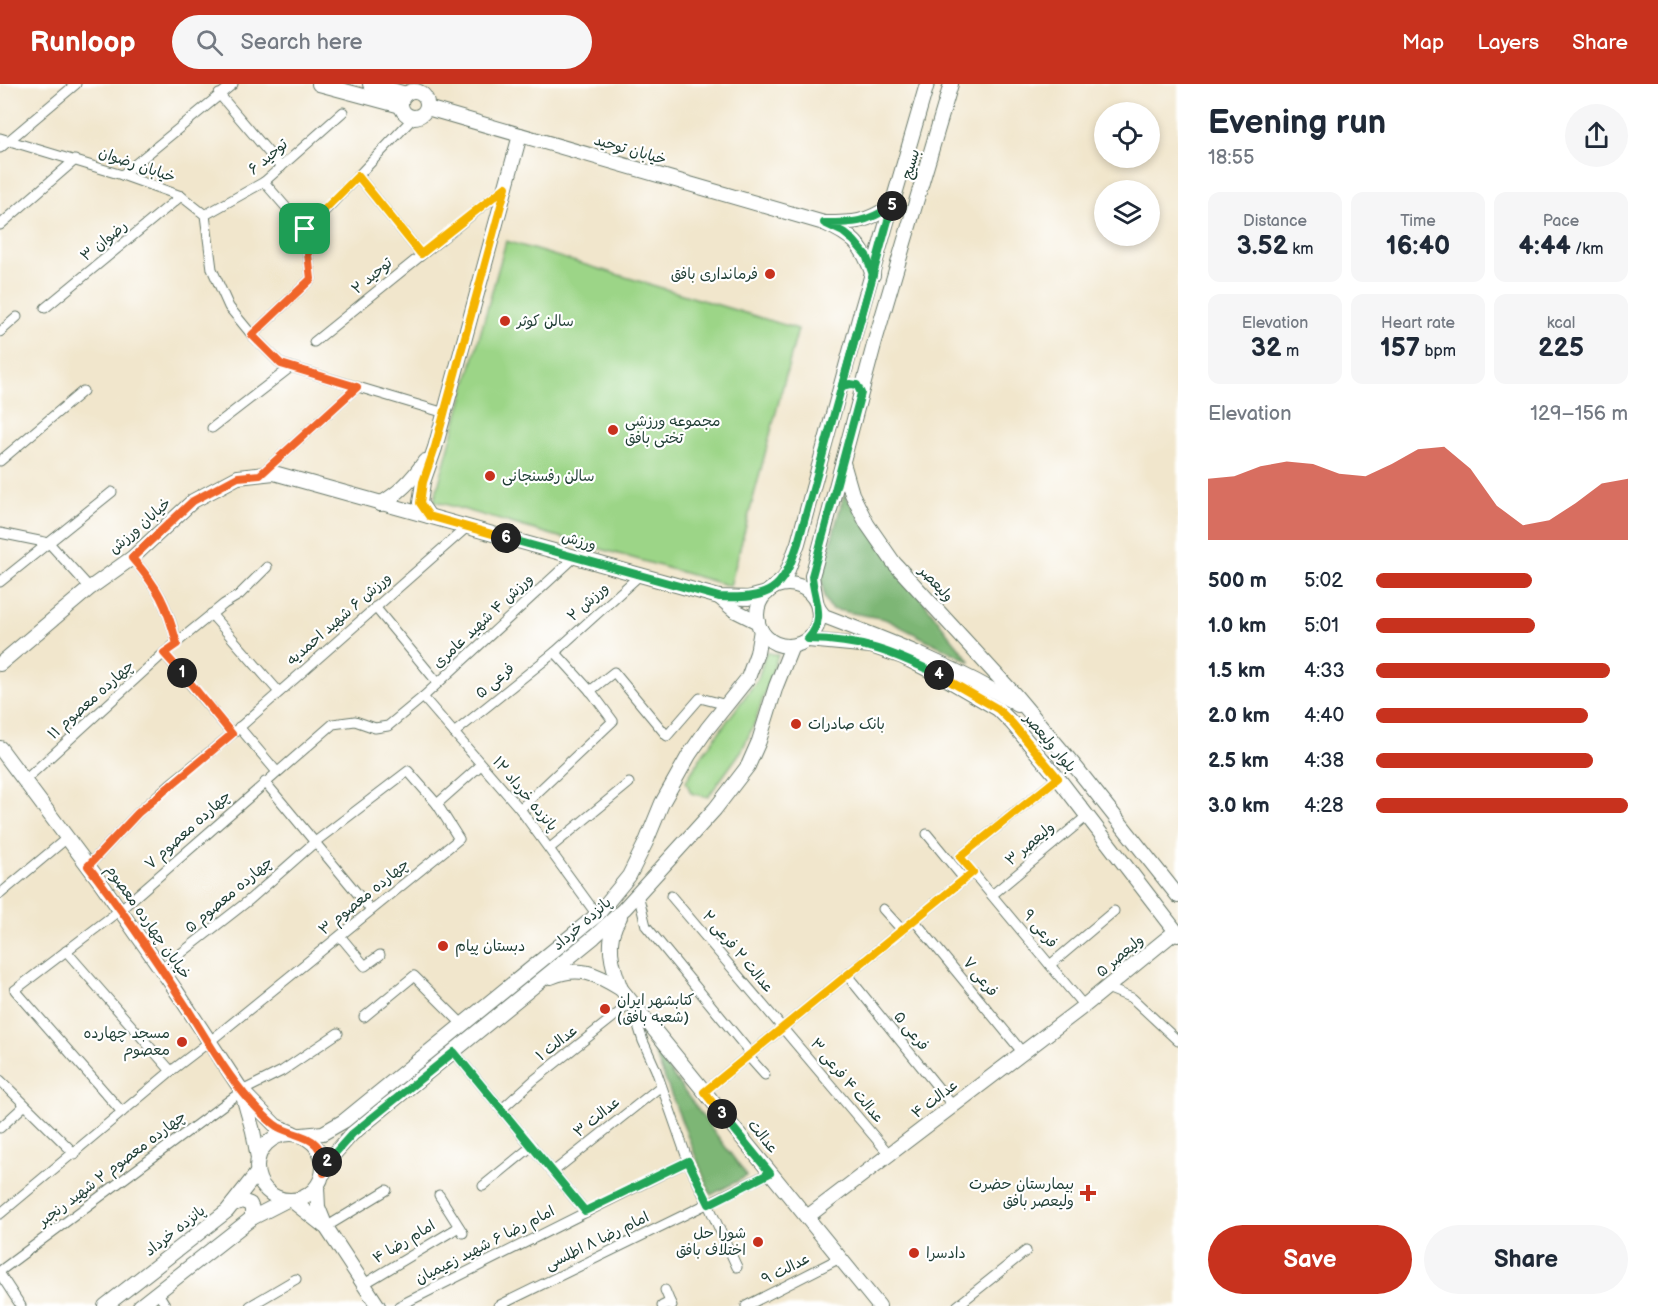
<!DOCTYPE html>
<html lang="en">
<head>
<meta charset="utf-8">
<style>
	:root { --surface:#fff; --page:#f6f6f7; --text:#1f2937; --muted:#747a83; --accent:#c8321e }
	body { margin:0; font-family:"Balsamiq Sans","Playpen Sans Arabic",sans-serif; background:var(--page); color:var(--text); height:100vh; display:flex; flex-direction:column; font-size:22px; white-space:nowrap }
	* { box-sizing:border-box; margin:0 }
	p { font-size:20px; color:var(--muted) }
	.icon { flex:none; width:33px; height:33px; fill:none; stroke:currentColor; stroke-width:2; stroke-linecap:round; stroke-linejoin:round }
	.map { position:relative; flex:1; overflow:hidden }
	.details { display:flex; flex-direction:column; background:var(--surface); width:480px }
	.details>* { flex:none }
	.fabs { position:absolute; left:1094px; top:18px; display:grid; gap:12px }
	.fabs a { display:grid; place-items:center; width:66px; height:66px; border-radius:50%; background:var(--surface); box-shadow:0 3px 9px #0003; font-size:30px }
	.pin { position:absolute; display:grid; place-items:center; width:51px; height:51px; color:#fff; margin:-26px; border-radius:12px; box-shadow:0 3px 9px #0006 }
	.km { position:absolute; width:30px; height:30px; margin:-15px; border-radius:50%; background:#222; color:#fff; font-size:16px; line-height:30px; text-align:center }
	.round { display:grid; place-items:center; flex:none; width:63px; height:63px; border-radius:32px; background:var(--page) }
	.overview { display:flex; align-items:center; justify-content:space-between; height:102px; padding:0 30px }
	h1 { font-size:33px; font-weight:800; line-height:45px }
	.stats { display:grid; grid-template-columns:repeat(3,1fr); gap:9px; height:102px; padding:6px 30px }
	.stats div { display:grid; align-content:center; border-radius:12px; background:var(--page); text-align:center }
	.stats b { font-size:26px; font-weight:800 }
	.stats small { font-size:16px; font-weight:400 }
	.stats p { font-size:16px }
	.chart { height:168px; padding:12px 30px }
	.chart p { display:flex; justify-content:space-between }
	.chart svg { width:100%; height:108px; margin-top:6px; fill:var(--accent); opacity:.7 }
	.button { display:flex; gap:12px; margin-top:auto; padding:12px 30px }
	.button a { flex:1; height:69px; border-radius:36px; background:var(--accent); color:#fff; font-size:24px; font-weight:800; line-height:69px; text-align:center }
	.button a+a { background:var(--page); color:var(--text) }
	ul { padding:0 30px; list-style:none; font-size:20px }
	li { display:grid; grid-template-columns:96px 72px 1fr; align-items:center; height:45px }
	li i { height:15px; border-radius:8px; background:var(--accent) }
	header { display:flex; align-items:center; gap:36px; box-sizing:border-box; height:84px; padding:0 30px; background:var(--accent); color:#fff }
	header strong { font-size:28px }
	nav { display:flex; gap:33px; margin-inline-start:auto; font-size:21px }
	.search { width:420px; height:54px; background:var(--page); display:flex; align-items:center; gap:15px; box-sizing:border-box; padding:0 21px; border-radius:33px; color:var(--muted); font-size:22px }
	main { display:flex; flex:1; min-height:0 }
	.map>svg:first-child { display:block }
	.green { fill:#9cd587; stroke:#5e895e; stroke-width:1.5 }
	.forest { fill:#7db674; stroke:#4e7a54; stroke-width:1.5 }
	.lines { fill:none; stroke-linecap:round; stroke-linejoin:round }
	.street-casing { stroke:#687869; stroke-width:11 }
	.secondary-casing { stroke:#687869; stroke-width:16 }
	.street { stroke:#fff; stroke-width:9 }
	.secondary { stroke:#fff; stroke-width:14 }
	.split-1-casing { stroke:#fff; stroke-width:12 }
	.split-2-casing { stroke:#fff; stroke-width:12 }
	.split-3-casing { stroke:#fff; stroke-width:12 }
	.split-4-casing { stroke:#fff; stroke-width:12 }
	.split-5-casing { stroke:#fff; stroke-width:12 }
	.split-6-casing { stroke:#fff; stroke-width:12 }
	.split-7-casing { stroke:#fff; stroke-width:12 }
	.split-1 { stroke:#f0652b; stroke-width:8 }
	.split-2 { stroke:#f0652b; stroke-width:8 }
	.split-3 { stroke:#22a559; stroke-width:8 }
	.split-4 { stroke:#f5b400; stroke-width:8 }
	.split-5 { stroke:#22a559; stroke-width:8 }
	.split-6 { stroke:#22a559; stroke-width:8 }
	.split-7 { stroke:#f5b400; stroke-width:8 }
	.poi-dot { fill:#c8321e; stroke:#fff; stroke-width:2 }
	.labels { text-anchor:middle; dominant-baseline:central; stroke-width:4.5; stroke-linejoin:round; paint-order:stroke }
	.street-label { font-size:15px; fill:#1f3d34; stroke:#fff }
	.poi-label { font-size:15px; fill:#1f3d34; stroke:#fff; text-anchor:start }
</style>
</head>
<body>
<header>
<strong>Runloop</strong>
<div class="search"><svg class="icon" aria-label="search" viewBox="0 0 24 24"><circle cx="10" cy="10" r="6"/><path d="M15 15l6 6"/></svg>Search here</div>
<nav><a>Map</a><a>Layers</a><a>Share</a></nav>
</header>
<main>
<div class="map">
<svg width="1178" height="1222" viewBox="0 0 1178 1222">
	<rect width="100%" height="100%" fill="#fff"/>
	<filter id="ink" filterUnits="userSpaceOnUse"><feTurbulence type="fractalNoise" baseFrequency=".0167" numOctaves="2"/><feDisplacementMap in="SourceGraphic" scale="12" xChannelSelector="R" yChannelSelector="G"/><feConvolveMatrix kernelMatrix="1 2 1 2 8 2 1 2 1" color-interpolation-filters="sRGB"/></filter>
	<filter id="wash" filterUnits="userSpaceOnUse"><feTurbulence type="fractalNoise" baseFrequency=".008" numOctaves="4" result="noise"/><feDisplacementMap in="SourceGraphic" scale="24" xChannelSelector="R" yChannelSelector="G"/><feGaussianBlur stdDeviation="1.35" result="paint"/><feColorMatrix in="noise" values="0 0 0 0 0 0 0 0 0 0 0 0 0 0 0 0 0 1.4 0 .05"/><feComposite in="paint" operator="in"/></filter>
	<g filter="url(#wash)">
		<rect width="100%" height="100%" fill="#f1e6cc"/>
		<g class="green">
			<path d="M506 157 798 245 730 502 434 417Z"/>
			<path d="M766 568 778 571 755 638 742 666 708 713 691 709 686 697 703 670 758 595Z"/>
		</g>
		<g class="forest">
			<path d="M844 410 948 550 971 578 885 535 831 525 824 513 822 491Z"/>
			<path d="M653 965 747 1092 711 1111Z"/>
		</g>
	</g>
	<g filter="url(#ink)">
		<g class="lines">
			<defs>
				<g id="street">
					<path d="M219 10 281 83"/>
					<path d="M0 54 122 91 181 112 205 131 212 185 229 223 252 251 281 280 445 329"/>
					<path d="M0 64 76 0"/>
					<path d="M122 91 233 0"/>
					<path d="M358 92 421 170"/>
					<path d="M264 98 305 145"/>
					<path d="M205 131 264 98 343 28"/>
					<path d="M0 141 75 76"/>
					<path d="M45 224 181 112"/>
					<path d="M0 248 17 233"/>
					<path d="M252 251 311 195 305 145 320 132 414 33"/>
					<path d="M314 258 506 103"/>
					<path d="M212 344 291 283"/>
					<path d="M0 377 83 307"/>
					<path d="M260 391 357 303"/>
					<path d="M0 449 49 459 90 504"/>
					<path d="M132 474C159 505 166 519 177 559"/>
					<path d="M0 498 112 408"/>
					<path d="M375 523 438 599"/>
					<path d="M211 530 279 608"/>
					<path d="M164 569 232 650"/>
					<path d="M590 607 614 588 667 652 700 614 727 621"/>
					<path d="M423 613 520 725 597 831"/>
					<path d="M239 643 277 688"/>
					<path d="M454 649 555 568 640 491"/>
					<path d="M1058 694 960 773 1084 922"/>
					<path d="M25 696 164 569 224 520 239 511 267 483"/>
					<path d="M265 698 371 826"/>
					<path d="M520 725 613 637 593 610 555 568"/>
					<path d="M927 750 964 795"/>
					<path d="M550 764 629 699"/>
					<path d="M88 782 138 729 170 700 232 650 467 443"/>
					<path d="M0 810 67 754"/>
					<path d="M638 810 646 842 751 970"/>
					<path d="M992 811 1087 732"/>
					<path d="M671 812 889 1070"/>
					<path d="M883 825 902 846"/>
					<path d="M914 836 1023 969"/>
					<path d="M340 852 365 882 380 871"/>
					<path d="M66 867 171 987"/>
					<path d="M1050 881 1114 827"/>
					<path d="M161 885 248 817 315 758 408 687 437 720"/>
					<path d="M847 891 953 1022"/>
					<path d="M1107 904 1132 914 1178 957"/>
					<path d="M364 933 414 892 463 941"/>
					<path d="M454 968 585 1127"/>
					<path d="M748 972 765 991"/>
					<path d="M0 996 75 1070"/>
					<path d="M704 1008 973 788"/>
					<path d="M502 1025 534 996 631 919 643 957 656 986 688 1077 737 1183"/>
					<path d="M122 1028 15 906 120 826 333 640 355 637 375 644 388 642 423 613 575 473"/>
					<path d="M0 1044 25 1021"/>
					<path d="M553 1088 661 1002"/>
					<path d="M483 1102 532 1062"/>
					<path d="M439 1111 463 1149"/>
					<path d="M0 1130 171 987 209 958 459 755 437 720 481 681"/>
					<path d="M326 1143 387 1106"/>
					<path d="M0 1187 242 1007 282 987 338 949"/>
					<path d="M0 1190 21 1222"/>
					<path d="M364 1200 459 1143"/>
					<path d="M665 1206 670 1218"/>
					<path d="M158 1209 166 1222"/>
					<path d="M250 1222 296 1195"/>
					<path d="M399 1222 688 1077"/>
					<path d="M498 1222 770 1089"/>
					<path d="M662 1222 670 1218 672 1222"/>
					<path d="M746 1222 840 1174"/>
					<path d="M957 1222 1026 1167"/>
				</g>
				<g id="secondary">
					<path d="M319 0 401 22"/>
					<path d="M370 0 406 10"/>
					<circle cx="414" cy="20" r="13"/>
					<path d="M427 24 824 139"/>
					<path d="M873 191C862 160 853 152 824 139 854 139 866 139 892 121"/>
					<path d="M843 379 852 410 867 440 894 479 1015 611 1078 686 1178 812"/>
					<path d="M380 420C400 409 413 395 425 377"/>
					<path d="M429 432 420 419 423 398 435 364 520 51"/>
					<circle cx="788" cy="531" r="31"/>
					<path d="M770 506 785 494 798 459 860 231 927 0"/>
					<path d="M719 513 734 526 758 538"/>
					<path d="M816 517 812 492 816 478 875 257 951 0"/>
					<path d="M818 524 824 532C891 558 957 583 1018 621"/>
					<path d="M808 556 871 562 903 573 945 594 998 625 1012 639 1058 694 1178 850"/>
					<path d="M0 580 90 504 132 474 193 417 238 393 274 389 719 513 748 514 767 509"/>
					<path d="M0 664 101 799 175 905 242 1007 276 1042 293 1049"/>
					<path d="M620 833C604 856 612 882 621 905"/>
					<path d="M551 893C579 881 597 890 621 905L879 1222"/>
					<path d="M243 1012 253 1047 258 1074"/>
					<circle cx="290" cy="1083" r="33"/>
					<path d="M302 1051 323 1049 344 1037 597 831 629 792 646 758 662 719 689 671 707 645 748 594 757 569 761 546"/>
					<path d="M324 1089 326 1079 352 1050 594 853 624 825 715 725 748 682 759 657 776 602 792 562"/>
					<path d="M317 1103 318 1123 326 1143 378 1222"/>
					<path d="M291 1116 324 1142"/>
					<path d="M233 1120 242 1117 250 1120 252 1125V1134"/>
					<path d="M807 1133 1084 922 1176 847"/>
					<path d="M105 1222 227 1127 257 1089"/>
					<path d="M140 1222 252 1134 287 1116"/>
				</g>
			</defs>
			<use href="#street" class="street-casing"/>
			<use href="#secondary" class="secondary-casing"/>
			<use href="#street" class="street"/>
			<use href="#secondary" class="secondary"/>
		</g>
	</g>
	<g class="lines" filter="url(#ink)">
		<defs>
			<path id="split-1" d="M182 589 164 569 177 560C166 519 159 505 132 474L193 417 238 393 260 391 357 303 281 280 252 251 311 195 305 145"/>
			<path id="split-2" d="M182 589 232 650 138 729 88 782C123 827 156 876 187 924 207 956 226 990 251 1018 259 1026 268 1037 278 1043 304 1056 324 1050 324 1089L327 1078"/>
			<path id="split-3" d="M327 1078 352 1050 454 968 585 1127 688 1077 709 1120 770 1089 722 1030"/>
			<path id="split-4" d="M722 1030 704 1008 973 788 960 773 1058 694 1012 639 998 625 939 591"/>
			<path id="split-5" d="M892 122C866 139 854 139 824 139L843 148 854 157 866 171 873 191 842 302 850 300 857 301 861 309 812 492C814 517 827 534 808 555 861 556 891 567 939 591"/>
			<path id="split-6" d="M506 454 719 513C770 515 782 508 798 459L892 122"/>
			<path id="split-7" d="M305 145 358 92 421 170 506 103 435 363 423 398 420 419 429 432 506 454"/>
		</defs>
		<use href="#split-1" class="split-1-casing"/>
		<use href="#split-2" class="split-2-casing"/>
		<use href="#split-3" class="split-3-casing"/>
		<use href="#split-4" class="split-4-casing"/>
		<use href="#split-5" class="split-5-casing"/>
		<use href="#split-6" class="split-6-casing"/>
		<use href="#split-7" class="split-7-casing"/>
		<use href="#split-1" class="split-1"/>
		<use href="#split-2" class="split-2"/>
		<use href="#split-3" class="split-3"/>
		<use href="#split-4" class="split-4"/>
		<use href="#split-5" class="split-5"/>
		<use href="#split-6" class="split-6"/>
		<use href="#split-7" class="split-7"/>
	</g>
	<g class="poi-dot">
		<circle cx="770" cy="190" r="6"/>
		<circle cx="505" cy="237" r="6"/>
		<circle cx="613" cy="346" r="6"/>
		<circle cx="490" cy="392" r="6"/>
		<circle cx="796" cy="640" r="6"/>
		<circle cx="443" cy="862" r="6"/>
		<circle cx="605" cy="925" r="6"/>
		<circle cx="182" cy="958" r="6"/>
		<path d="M1085 1100h6v6h6v6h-6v6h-6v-6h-6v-6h6z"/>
		<circle cx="758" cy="1158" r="6"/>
		<circle cx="914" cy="1169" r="6"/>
	</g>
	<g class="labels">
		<g class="street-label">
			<text transform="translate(630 66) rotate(16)">خیابان توحید</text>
			<text transform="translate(268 73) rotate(-40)">توحید ۶</text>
			<text transform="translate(911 80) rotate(-74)">بسیج</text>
			<text transform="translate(137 81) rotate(19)">خیابان رضوان</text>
			<text transform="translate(104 157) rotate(-39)">رضوان ۳</text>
			<text transform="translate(372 192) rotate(-40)">توحید ۲</text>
			<text transform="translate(140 442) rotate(-41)">خیابان ورزش</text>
			<text transform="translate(579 457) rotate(16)">ورزش</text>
			<text transform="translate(936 500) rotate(47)">ولیعصر</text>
			<text transform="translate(588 518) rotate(-42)">ورزش ۲</text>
			<text transform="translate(339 535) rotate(-41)">ورزش ۶ شهید احمدیه</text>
			<text transform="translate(483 537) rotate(-43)">ورزش ۴ شهید عامری</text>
			<text transform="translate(495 597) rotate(-40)">فرعی ۵</text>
			<text transform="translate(91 616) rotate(-42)">چهارده معصوم ۱۱</text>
			<text transform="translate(1050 659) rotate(50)">بلوار ولیعصر</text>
			<text transform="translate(525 710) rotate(50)">پانزده خرداد ۱۲</text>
			<text transform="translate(188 746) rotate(-42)">چهارده معصوم ۷</text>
			<text transform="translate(1030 760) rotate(-40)">ولیعصر ۳</text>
			<text transform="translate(229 811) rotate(-40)">چهارده معصوم ۵</text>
			<text transform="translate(364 813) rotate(-39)">چهارده معصوم ۳</text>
			<text transform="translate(148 838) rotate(55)">خیابان چهارده معصوم</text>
			<text transform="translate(582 840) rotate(-41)">پانزده خرداد</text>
			<text transform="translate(1040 845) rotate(50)">فرعی ۹</text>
			<text transform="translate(738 868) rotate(50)">عدالت ۲ فرعی ۲</text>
			<text transform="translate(1120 872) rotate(-40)">ولیعصر ۵</text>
			<text transform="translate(980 893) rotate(51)">فرعی ۷</text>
			<text transform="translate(911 947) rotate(51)">فرعی ۵</text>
			<text transform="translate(557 959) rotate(-38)">عدالت ۱</text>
			<text transform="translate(847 997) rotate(50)">عدالت ۴ فرعی ۳</text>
			<text transform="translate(935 1015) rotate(-37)">عدالت ۴</text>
			<text transform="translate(597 1033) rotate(-39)">عدالت ۳</text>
			<text transform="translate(763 1053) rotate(51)">عدالت</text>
			<text transform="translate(112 1085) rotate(-37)">چهارده معصوم ۲ شهید رنجبر</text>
			<text transform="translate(175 1147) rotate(-38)">پانزده خرداد</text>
			<text transform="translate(597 1157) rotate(-26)">امام رضا ۸ اطلسی</text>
			<text transform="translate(404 1158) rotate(-31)">امام رضا ۴</text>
			<text transform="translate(485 1161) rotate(-27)">امام رضا ۶ شهید زعیمیان</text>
			<text transform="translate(786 1185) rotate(-27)">عدالت ۹</text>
		</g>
		<g class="poi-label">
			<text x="758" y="190" text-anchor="end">فرمانداری بافق</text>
			<text x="517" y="237">سالن کوثر</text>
			<text x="625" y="337">مجموعه ورزشی<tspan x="625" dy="17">تختی بافق</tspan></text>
			<text x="502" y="392">سالن رفسنجانی</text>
			<text x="808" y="640">بانک صادرات</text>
			<text x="455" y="862">دبستان پیام</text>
			<text x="617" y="916">کتابشهر ایران<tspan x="617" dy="17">(شعبه بافق)</tspan></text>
			<text x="170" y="949" text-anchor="end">مسجد چهارده<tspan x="170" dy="17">معصوم</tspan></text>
			<text x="1074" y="1100" text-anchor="end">بیمارستان حضرت<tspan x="1074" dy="17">ولیعصر بافق</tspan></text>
			<text x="746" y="1149" text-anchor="end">شورا حل<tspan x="746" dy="17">اختلاف بافق</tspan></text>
			<text x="926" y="1169">دادسرا</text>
		</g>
	</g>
</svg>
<div class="fabs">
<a><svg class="icon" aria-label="locate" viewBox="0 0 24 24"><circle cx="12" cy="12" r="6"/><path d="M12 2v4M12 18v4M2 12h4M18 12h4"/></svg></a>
<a><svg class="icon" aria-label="layers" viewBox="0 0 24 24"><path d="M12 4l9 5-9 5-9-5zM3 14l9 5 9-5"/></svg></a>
</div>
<div class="pin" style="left:305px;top:145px;background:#1e9e55"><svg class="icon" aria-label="arrive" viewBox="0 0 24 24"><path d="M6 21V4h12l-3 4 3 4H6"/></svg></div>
<b class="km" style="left:182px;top:589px">1</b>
<b class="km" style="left:327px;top:1078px">2</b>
<b class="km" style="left:722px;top:1030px">3</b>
<b class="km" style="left:939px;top:591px">4</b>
<b class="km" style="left:892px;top:122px">5</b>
<b class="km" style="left:506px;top:454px">6</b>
</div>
<section class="details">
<div class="overview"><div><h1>Evening run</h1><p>18:55</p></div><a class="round"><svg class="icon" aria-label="share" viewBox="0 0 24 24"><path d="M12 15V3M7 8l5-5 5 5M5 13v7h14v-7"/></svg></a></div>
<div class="stats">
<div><p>Distance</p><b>3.52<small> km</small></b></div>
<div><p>Time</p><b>16:40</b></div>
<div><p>Pace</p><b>4:44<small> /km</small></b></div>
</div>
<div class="stats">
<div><p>Elevation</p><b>32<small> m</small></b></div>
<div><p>Heart rate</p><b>157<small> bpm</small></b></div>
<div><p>kcal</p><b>225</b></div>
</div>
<div class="chart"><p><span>Elevation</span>129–156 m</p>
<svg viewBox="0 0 160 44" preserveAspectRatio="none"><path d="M0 44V19L10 18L20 14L30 12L40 13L50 17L60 18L70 13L80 7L90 6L100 15L110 30L120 38L130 36L140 29L150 21L160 19V44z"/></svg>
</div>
<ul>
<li><b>500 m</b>5:02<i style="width:62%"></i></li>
<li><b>1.0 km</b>5:01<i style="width:63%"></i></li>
<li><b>1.5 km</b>4:33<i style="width:93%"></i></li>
<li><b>2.0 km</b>4:40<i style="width:84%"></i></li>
<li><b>2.5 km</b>4:38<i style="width:86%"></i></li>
<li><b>3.0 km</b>4:28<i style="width:100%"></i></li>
</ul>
<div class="button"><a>Save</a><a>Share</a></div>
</section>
</main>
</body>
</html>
